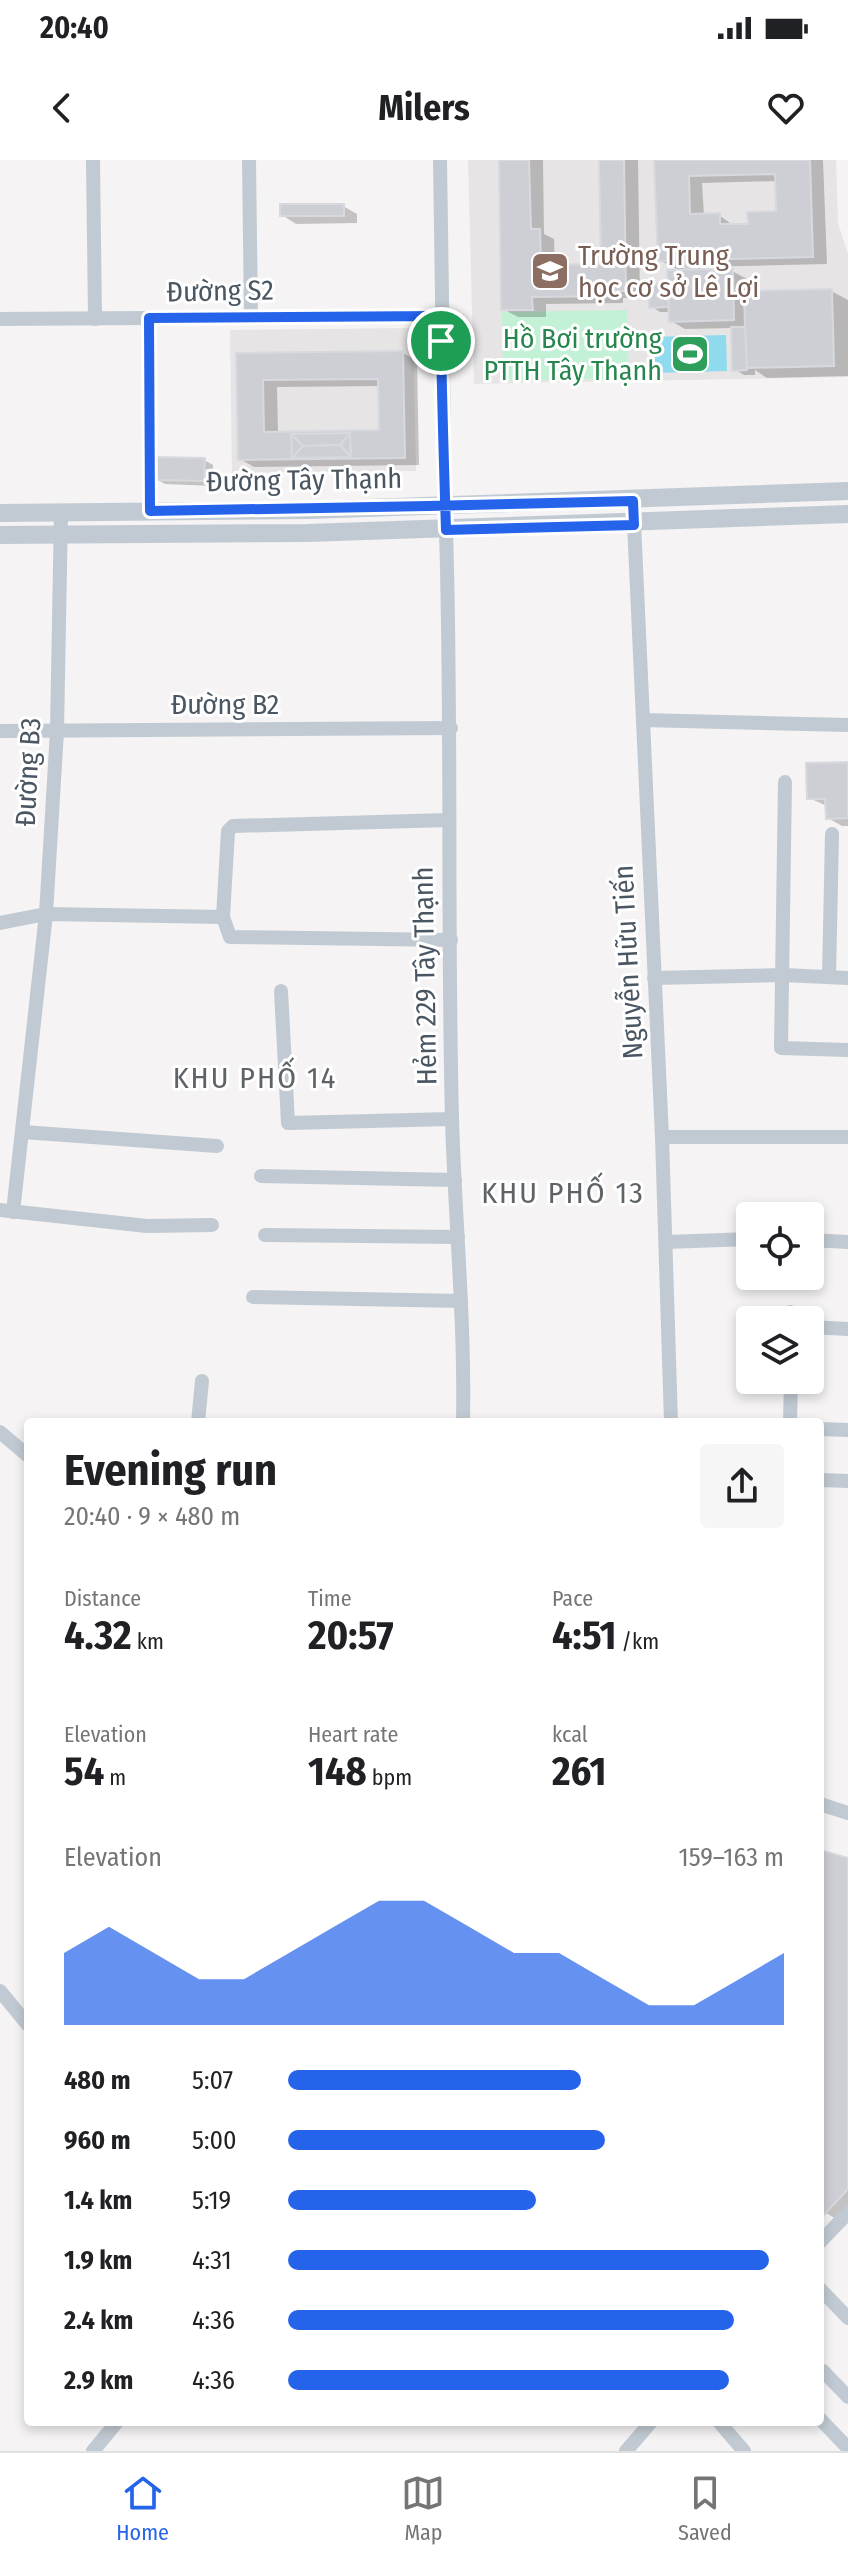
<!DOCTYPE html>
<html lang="en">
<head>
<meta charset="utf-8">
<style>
	:root { --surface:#fff; --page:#f6f6f6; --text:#202124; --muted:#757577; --line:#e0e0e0; --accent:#2563eb }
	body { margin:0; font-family:"Fira Sans Condensed",sans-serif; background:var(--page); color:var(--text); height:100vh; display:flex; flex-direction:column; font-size:30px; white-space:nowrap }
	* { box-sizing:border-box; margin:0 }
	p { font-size:26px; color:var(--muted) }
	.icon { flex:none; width:44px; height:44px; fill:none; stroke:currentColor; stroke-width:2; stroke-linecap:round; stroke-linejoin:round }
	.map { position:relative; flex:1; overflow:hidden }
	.panel { position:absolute; left:24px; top:1258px; width:800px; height:1008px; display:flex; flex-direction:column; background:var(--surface); border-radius:8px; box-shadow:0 4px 12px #0003 }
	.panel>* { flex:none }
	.tools { position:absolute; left:736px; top:1042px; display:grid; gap:16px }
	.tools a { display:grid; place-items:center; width:88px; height:88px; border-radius:8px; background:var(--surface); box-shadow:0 4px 12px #0003; font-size:40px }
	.pin { position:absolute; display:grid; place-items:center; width:68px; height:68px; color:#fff; margin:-34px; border:4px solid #fff; border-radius:50%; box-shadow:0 2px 8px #0007 }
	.round { display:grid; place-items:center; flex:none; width:84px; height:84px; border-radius:8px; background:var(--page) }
	.headline { display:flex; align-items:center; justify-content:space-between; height:136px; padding:0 40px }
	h1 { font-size:44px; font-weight:700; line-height:60px }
	.metrics { display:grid; grid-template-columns:repeat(3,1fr); gap:12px; height:136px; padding:8px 40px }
	.metrics div { display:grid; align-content:center }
	.metrics b { font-size:40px; font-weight:700 }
	.metrics small { font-size:22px; font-weight:400 }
	.metrics p { font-size:22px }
	.chart { height:224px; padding:16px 40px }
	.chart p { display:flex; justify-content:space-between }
	.chart svg { width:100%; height:144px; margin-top:8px; fill:var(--accent); opacity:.7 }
	ul { padding:0 40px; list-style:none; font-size:26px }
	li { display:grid; grid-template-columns:128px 96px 1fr; align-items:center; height:60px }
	li i { height:20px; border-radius:10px; background:var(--accent) }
	.status { display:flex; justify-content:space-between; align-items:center; height:56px; padding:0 40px; background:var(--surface); direction:ltr }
	.status svg { height:22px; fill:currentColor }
	header { display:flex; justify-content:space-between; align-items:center; height:104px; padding:0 40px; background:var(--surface); font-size:36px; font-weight:700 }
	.dock { display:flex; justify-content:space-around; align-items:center; height:112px; border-top:2px solid var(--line); background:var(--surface); font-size:22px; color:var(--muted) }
	.dock a { display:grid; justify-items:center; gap:4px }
	.dock .active { color:var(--accent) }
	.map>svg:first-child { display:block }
	.education { fill:#e6e4e5 }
	.green { fill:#c3f1d5 }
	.water { fill:#90daee }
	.shadow { fill:#0003; fill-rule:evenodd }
	.building { fill:#cdcfd5; stroke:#d7d9de; stroke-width:2; fill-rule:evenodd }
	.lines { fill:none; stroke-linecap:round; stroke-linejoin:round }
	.minor { stroke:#c1cad2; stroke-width:14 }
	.tertiary { stroke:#c1cad2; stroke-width:18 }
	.route-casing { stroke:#fff; stroke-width:16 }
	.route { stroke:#2563eb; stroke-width:10 }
	.labels { text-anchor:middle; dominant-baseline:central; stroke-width:6; stroke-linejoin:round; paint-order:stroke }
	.education-label { font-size:28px; fill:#785e54; stroke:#fff; text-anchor:start }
	.street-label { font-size:28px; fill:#4a5661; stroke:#fff }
	.leisure-label { font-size:28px; fill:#27864d; stroke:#fff; text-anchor:end }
	.neighbourhood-label { font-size:30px; letter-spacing:2px; fill:#5f6368; stroke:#fff }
</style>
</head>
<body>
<div class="status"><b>20:40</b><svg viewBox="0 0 49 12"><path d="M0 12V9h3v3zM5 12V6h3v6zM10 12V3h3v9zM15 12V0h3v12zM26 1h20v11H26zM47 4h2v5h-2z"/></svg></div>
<header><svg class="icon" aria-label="back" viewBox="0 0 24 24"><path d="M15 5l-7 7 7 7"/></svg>Milers<svg class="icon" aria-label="heart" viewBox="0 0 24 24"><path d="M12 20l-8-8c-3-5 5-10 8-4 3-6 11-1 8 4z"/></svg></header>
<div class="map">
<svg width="848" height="2291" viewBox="0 0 848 2291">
	<rect width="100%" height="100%" fill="#f5f3f3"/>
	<g class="education">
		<path d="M468 0H836L838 63 848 94V217L474 224Z"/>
		<path d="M413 168 416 311 232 313 230 170Z"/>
	</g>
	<path class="green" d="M627 150 629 218 503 221 502 152Z"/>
	<path class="water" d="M726 175 727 211 653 213 652 177Z"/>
	<g class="shadow">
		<path d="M501 0H543L544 74 554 79 555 107 603 106 601 0H638L640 138H623V143L546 144V157H518L503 149Z"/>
		<path d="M656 0H823L827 104 700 107V111H732L747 119V133L831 131 848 140V216L767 218 755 210V215H744L734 209 733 168 685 169 671 161V152H660L651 146 667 125 692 112 674 108 660 100ZM777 21 778 53 750 66H734L719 55H704L702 23Z"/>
		<path d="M343 46 357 54V63L296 64 282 55Z"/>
		<path d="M403 193 417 201 419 305 254 307 240 299 238 195ZM380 226 381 272 278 273 277 227Z"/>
		<path d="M204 300 213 305V326L165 324 156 319Z"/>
		<path d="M848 604V666H842L828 658 827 646 809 638Z"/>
		<path d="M820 1692 848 1700V2059L844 2064 820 2049Z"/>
	</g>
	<g class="building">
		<path d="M499 0H529L531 69H540L541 105 601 104 599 0H624L626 131H609V136L532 137 533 150H501Z"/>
		<path d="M654 0H810L813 97 658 101ZM775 14 776 51 747 52 748 64H720V53L690 54 689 16Z"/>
		<rect x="280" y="44" width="64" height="12"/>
		<path d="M684 100H696L697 109 684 110Z"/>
		<path d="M733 109 734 160 669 162 667 110Z"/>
		<path d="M668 123 669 147 649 148 648 124Z"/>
		<path d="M832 129 834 206 746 208 744 131Z"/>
		<path d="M731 167H745L747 210 732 211Z"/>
		<path d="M403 191 405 298 238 300 236 193ZM378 219 379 270 264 272 263 220Z"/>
		<path d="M350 273 351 297 340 285Z"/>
		<path d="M350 273 340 285 303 286 291 274Z"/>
		<path d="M291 274 303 286 292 298Z"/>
		<path d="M340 285 351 297 292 298 303 286Z"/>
		<path d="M155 297 205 298 204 321 154 320Z"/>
		<path d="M848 602V658L826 659 825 639H807L806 603Z"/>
		<path d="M820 1690 848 1698V2029L824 2055 820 2051Z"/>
	</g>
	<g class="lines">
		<g class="minor">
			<path d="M93 0 95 159"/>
			<path d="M249 0 251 157"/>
			<path d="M440 0 445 345"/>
			<path d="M149 158 150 351"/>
			<path d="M0 159 440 156"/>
			<path d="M633 341 662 977 671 1262"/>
			<path d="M446 370C452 566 447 762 452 959 455 1060 465 1161 463 1262"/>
			<path d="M643 560 848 565"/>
			<path d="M0 571 451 568"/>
			<path d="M785 622 781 888 848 890"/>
			<path d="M449 660 233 666 228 671 223 757 230 777 451 780"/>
			<path d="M0 763 46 754 223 757"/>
			<path d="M829 817 832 674"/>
			<path d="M654 818 783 815 848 818"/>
			<path d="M281 831 288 963 452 959"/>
			<path d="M23 972 217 986"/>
			<path d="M662 977H848"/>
			<path d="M261 1016 455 1020"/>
			<path d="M0 1050 147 1066 212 1065"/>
			<path d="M13 1052 46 754 57 571 61 352"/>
			<path d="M265 1075 458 1077"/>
			<path d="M810 1080 848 1082"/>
			<path d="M666 1082 750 1079"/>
			<path d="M253 1137 461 1141"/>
			<path d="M790 1152 792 1160"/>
			<path d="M810 1167 848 1169"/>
			<path d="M198 1262 202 1221"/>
			<path d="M790 1262 791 1220"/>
			<path d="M820 1269 848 1270"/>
			<path d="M0 1272 28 1296"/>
			<path d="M820 1320 848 1321"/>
			<path d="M820 1644 848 1653"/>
			<path d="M0 1831 28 1865"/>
			<path d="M820 2082 848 2053"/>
			<path d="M820 2129 848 2158"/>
			<path d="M820 2214 823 2211 848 2237"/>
			<path d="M820 2259 848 2288"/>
			<path d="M719 2262 744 2291"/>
			<path d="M93 2291 117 2262"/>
			<path d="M626 2291 651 2262"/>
		</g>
		<g class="tertiary">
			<path d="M0 353 309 350 848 331"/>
			<path d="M0 375 308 373 848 354"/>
		</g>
	</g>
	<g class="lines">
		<defs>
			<path id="route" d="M441 181C442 244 444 307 446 370L634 365 633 341C565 343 496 344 428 346L150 351 149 158 440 156 441 181"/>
		</defs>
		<use href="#route" class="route-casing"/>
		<use href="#route" class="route"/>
	</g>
	<defs>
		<symbol id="school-square" viewBox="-11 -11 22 22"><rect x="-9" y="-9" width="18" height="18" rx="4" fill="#8d6e63" stroke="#fff"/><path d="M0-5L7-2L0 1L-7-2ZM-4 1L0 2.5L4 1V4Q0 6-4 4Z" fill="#fff"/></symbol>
		<symbol id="stadium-square" viewBox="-11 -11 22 22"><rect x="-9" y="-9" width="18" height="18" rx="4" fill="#2e9e5b" stroke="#fff"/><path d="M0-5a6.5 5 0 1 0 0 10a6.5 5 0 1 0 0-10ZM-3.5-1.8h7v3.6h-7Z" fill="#fff"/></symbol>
	</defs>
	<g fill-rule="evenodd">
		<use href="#school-square" x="528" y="89" width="44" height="44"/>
		<use href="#stadium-square" x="668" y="172" width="44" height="44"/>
	</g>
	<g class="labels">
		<g class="education-label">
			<text x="578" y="95">Trường Trung<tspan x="578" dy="32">học cơ sở Lê Lợi</tspan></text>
		</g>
		<g class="street-label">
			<text transform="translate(220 131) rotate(-1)">Đường S2</text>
			<text transform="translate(304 320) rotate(-1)">Đường Tây Thạnh</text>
			<text x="225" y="544">Đường B2</text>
			<text transform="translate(28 612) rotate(-87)">Đường B3</text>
			<text transform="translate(628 802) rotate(-93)">Nguyễn Hữu Tiến</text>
			<text transform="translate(425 816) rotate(-91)">Hẻm 229 Tây Thạnh</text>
		</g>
		<g class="leisure-label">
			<text x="662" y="178">Hồ Bơi trường<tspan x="662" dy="32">PTTH Tây Thạnh</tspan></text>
		</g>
		<g class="neighbourhood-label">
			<text x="255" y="918">KHU PHỐ 14</text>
			<text x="563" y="1033">KHU PHỐ 13</text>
		</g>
	</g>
</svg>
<div class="tools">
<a><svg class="icon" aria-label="locate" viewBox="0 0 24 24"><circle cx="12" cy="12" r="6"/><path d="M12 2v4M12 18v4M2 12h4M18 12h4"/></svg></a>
<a><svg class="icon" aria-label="layers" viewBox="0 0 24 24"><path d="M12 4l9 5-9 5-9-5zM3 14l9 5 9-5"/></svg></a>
</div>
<div class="pin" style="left:441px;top:181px;background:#1e9e55"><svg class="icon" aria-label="arrive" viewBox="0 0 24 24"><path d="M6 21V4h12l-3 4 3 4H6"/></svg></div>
<section class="panel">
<div class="headline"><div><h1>Evening run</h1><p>20:40 · 9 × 480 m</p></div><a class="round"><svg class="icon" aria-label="share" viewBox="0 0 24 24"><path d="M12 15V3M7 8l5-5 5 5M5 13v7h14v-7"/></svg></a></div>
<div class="metrics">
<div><p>Distance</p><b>4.32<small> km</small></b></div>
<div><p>Time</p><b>20:57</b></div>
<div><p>Pace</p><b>4:51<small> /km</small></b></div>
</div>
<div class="metrics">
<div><p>Elevation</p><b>54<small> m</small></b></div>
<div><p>Heart rate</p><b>148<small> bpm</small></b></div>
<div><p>kcal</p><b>261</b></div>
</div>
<div class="chart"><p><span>Elevation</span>159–163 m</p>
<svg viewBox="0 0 160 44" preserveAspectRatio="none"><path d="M0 44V22L10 14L20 22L30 30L40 30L50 22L60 14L70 6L80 6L90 14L100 22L110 22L120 30L130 38L140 38L150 30L160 22V44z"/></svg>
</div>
<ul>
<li><b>480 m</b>5:07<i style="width:59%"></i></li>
<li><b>960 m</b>5:00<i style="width:64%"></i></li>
<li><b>1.4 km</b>5:19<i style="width:50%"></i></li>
<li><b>1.9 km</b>4:31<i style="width:97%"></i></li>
<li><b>2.4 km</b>4:36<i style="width:90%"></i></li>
<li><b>2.9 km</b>4:36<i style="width:89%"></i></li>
</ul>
</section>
</div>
<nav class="dock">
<a class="active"><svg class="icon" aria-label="home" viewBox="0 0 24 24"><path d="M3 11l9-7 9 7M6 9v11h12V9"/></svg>Home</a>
<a><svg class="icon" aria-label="map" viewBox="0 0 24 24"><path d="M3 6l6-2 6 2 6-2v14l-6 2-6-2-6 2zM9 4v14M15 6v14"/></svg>Map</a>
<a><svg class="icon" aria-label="saved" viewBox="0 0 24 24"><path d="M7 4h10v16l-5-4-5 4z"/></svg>Saved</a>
</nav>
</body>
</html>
